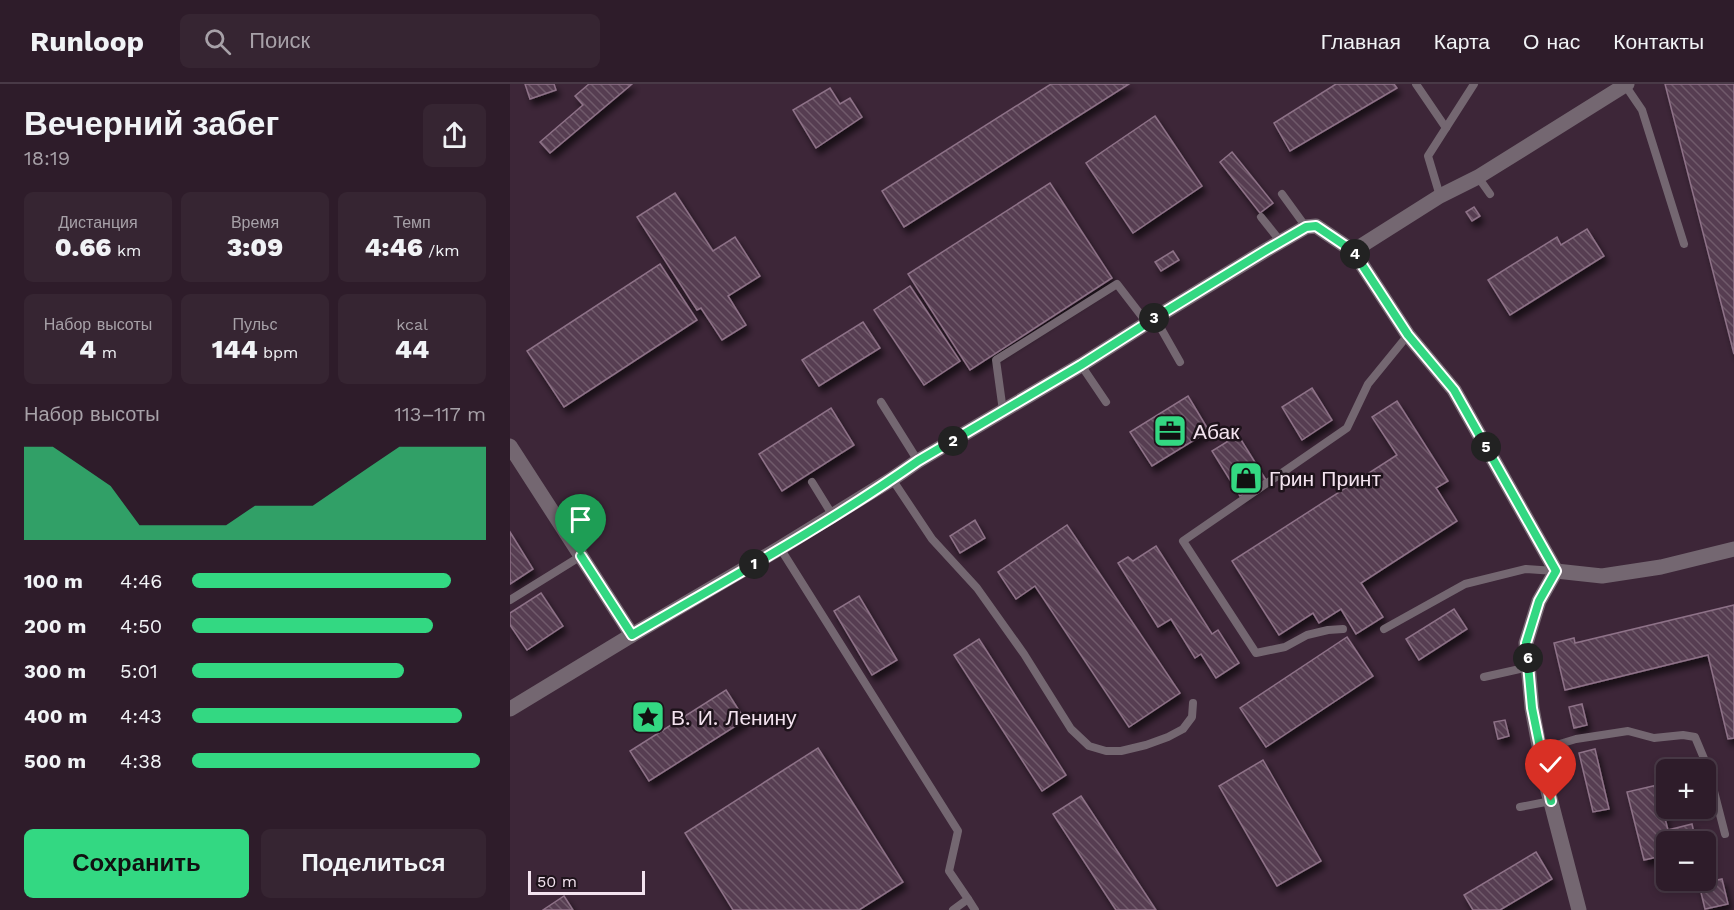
<!DOCTYPE html>
<html lang="ru">
<head>
<meta charset="utf-8">
<style>
	:root { --surface:#2e1c2a; --page:#362532; --text:#f1f3f6; --muted:#a7a1a8; --line:#493a47; --accent:#33d882 }
	body { margin:0; font-family:"Work Sans",sans-serif; background:var(--page); color:var(--text); height:100vh; display:flex; flex-direction:column; font-size:22px; white-space:nowrap }
	* { box-sizing:border-box; margin:0 }
	p { font-size:20px; color:var(--muted) }
	.icon { flex:none; width:33px; height:33px; fill:none; stroke:currentColor; stroke-width:2; stroke-linecap:round; stroke-linejoin:round }
	.map { position:relative; flex:1; overflow:hidden }
	.side { display:flex; flex-direction:column; background:var(--surface); width:510px }
	.side>* { flex:none }
	.fabs { position:absolute; left:1146px; top:675px; display:grid; gap:12px }
	.fabs a { display:grid; place-items:center; width:60px; height:60px; border-radius:9px; background:var(--surface); box-shadow:0 3px 9px #0003,0 0 0 2px var(--line); font-size:30px }
	.scale { position:absolute; left:18px; bottom:15px; width:117px; box-sizing:border-box; padding-left:6px; border:3px solid #f3e3ef; border-top:0; font-size:16px; line-height:21px; white-space:nowrap; color:#f3e3ef; -webkit-text-stroke:4px #1e131b; paint-order:stroke }
	.pin { position:absolute; display:grid; place-items:center; width:51px; height:51px; color:#fff; margin:-62px -26px; border-radius:50% 50% 50% 0; rotate:-45deg; box-shadow:0 0 6px #0007 }
	.pin .icon { rotate:45deg }
	.km { position:absolute; width:30px; height:30px; margin:-15px; border-radius:50%; background:#222; color:#fff; font-size:16px; line-height:30px; text-align:center }
	.round { display:grid; place-items:center; flex:none; width:63px; height:63px; border-radius:9px; background:var(--page) }
	.head { display:flex; align-items:center; justify-content:space-between; height:102px; padding:0 24px }
	h1 { font-size:33px; font-weight:800; line-height:45px }
	.metrics { display:grid; grid-template-columns:repeat(3,1fr); gap:9px; height:102px; padding:6px 24px }
	.metrics div { display:grid; align-content:center; border-radius:9px; background:var(--page); text-align:center }
	.metrics b { font-size:26px; font-weight:800 }
	.metrics small { font-size:16px; font-weight:400 }
	.metrics p { font-size:16px }
	.chart { height:168px; padding:12px 24px }
	.chart p { display:flex; justify-content:space-between }
	.chart svg { width:100%; height:108px; margin-top:6px; fill:var(--accent); opacity:.7 }
	.action { display:flex; gap:12px; margin-top:auto; padding:12px 24px }
	.action a { flex:1; height:69px; border-radius:9px; background:var(--accent); color:#111; font-size:24px; font-weight:800; line-height:69px; text-align:center }
	.action a+a { background:var(--page); color:var(--text) }
	ul { padding:0 24px; list-style:none; font-size:20px }
	li { display:grid; grid-template-columns:96px 72px 1fr; align-items:center; height:45px }
	li i { height:15px; border-radius:8px; background:var(--accent) }
	header { display:flex; align-items:center; gap:36px; box-sizing:border-box; height:84px; padding:0 30px; background:var(--surface); border-bottom:2px solid var(--line) }
	header strong { font-size:28px }
	nav { display:flex; gap:33px; margin-inline-start:auto; font-size:21px }
	.search { width:420px; height:54px; background:var(--page); display:flex; align-items:center; gap:15px; box-sizing:border-box; padding:0 21px; border-radius:9px; color:var(--muted); font-size:22px }
	main { display:flex; flex:1; min-height:0 }
	.map>svg:first-child { display:block }
	.building { fill:url(#building-back-hatch); stroke:#8e7288; stroke-width:1.5; filter:url(#shadow) }
	.lines { fill:none; stroke-linecap:round; stroke-linejoin:round }
	.lane { stroke:#746771; stroke-width:8 }
	.street { stroke:#746771; stroke-width:15 }
	.route-casing { stroke:#fff; stroke-width:12 }
	.route { stroke:#33d882; stroke-width:8 }
	.labels { text-anchor:middle; dominant-baseline:central; stroke-width:5; stroke-linejoin:round; paint-order:stroke }
	.poi-label { font-size:21px; fill:#f3e3ef; stroke:#1e131b; text-anchor:start }
</style>
</head>
<body>
<header>
<strong>Runloop</strong>
<div class="search"><svg class="icon" aria-label="search" viewBox="0 0 24 24"><circle cx="10" cy="10" r="6"/><path d="M15 15l6 6"/></svg>Поиск</div>
<nav><a>Главная</a><a>Карта</a><a>О нас</a><a>Контакты</a></nav>
</header>
<main>
<section class="side">
<div class="head"><div><h1>Вечерний забег</h1><p>18:19</p></div><a class="round"><svg class="icon" aria-label="share" viewBox="0 0 24 24"><path d="M12 15V3M7 8l5-5 5 5M5 13v7h14v-7"/></svg></a></div>
<div class="metrics">
<div><p>Дистанция</p><b>0.66<small> km</small></b></div>
<div><p>Время</p><b>3:09</b></div>
<div><p>Темп</p><b>4:46<small> /km</small></b></div>
</div>
<div class="metrics">
<div><p>Набор высоты</p><b>4<small> m</small></b></div>
<div><p>Пульс</p><b>144<small> bpm</small></b></div>
<div><p>kcal</p><b>44</b></div>
</div>
<div class="chart"><p><span>Набор высоты</span>113–117 m</p>
<svg viewBox="0 0 160 44" preserveAspectRatio="none"><path d="M0 44V6L10 6L20 14L30 22L40 38L50 38L60 38L70 38L80 30L90 30L100 30L110 22L120 14L130 6L140 6L150 6L160 6V44z"/></svg>
</div>
<ul>
<li><b>100 m</b>4:46<i style="width:88%"></i></li>
<li><b>200 m</b>4:50<i style="width:82%"></i></li>
<li><b>300 m</b>5:01<i style="width:72%"></i></li>
<li><b>400 m</b>4:43<i style="width:92%"></i></li>
<li><b>500 m</b>4:38<i style="width:98%"></i></li>
</ul>
<div class="action"><a>Сохранить</a><a>Поделиться</a></div>
</section>
<div class="map">
<svg width="1224" height="826" viewBox="0 0 1224 826">
	<defs>
		<pattern id="building-back-hatch" width="6" height="6" patternUnits="userSpaceOnUse" patternTransform="scale(1.5)"><rect width="6" height="6" fill="#573e51"/><path d="M-1 5l2 2M0 0l6 6M5-1l2 2" fill="none" stroke="#705a6a"/></pattern>
		<filter id="shadow"><feDropShadow dx="3.5" dy="6" stdDeviation="3" flood-color="#0009"/></filter>
	</defs>
	<rect width="100%" height="100%" fill="#3d2638"/>
	<g class="building">
		<path d="M15 0H44L46 6 20 15Z"/>
		<path d="M79 0H122L40 69 30 58 73 21 65 12Z"/>
		<path d="M541 0H619L394 143 372 107Z"/>
		<path d="M826 0H884L887 4 780 67 764 39Z"/>
		<path d="M1155 0H1224V270Z"/>
		<path d="M320 4 330 20 340 14 352 33 306 64 283 26Z"/>
		<path d="M645 32 692 102 623 149 576 79Z"/>
		<path d="M722 68 763 119 750 129 710 78Z"/>
		<path d="M540 99 602 194 460 286 398 190Z"/>
		<path d="M165 109 203 167 225 153 250 192 218 212 236 241 212 256 191 224 187 226 127 133Z"/>
		<path d="M964 123 970 132 962 137 956 128Z"/>
		<path d="M1077 145 1094 172 1000 231 978 196 1047 153 1051 161Z"/>
		<path d="M663 167 669 176 651 187 645 178Z"/>
		<path d="M150 180 187 236 54 323 17 267Z"/>
		<path d="M400 202 450 277 414 301 364 226Z"/>
		<path d="M353 238 370 264 309 302 292 276Z"/>
		<path d="M802 304 822 336 792 356 772 323Z"/>
		<path d="M678 312 699 347 642 382 620 348Z"/>
		<path d="M887 317 938 397 926 404 947 437 851 499 873 533 846 550 831 525 809 539 803 529 769 551 722 477 887 371 862 333Z"/>
		<path d="M321 324 344 361 272 407 249 370Z"/>
		<path d="M728 351 756 396 730 412 702 367Z"/>
		<path d="M465 436 475 454 450 469 440 452Z"/>
		<path d="M557 441 670 609 619 643 525 502 506 515 488 488Z"/>
		<path d="M0 448 23 485 0 500Z"/>
		<path d="M646 462 702 550 708 546 729 579 706 594 691 570 685 574 661 535 648 543 608 479 618 473 623 477Z"/>
		<path d="M31 509 53 542 17 566 0 541V529Z"/>
		<path d="M349 512 387 576 362 591 324 527Z"/>
		<path d="M1224 521V654L1218 655 1198 571 1055 606 1044 559 1064 554 1065 559Z"/>
		<path d="M944 525 957 545 909 576 896 555Z"/>
		<path d="M837 553 863 592 756 663 730 624Z"/>
		<path d="M469 555 556 691 532 707 444 571Z"/>
		<path d="M216 606 235 636 139 697 120 667Z"/>
		<path d="M1072 620 1077 641 1064 644 1059 623Z"/>
		<path d="M995 636 999 652 988 655 984 638Z"/>
		<path d="M308 664 393 798 349 826H223L175 749Z"/>
		<path d="M1085 665 1099 725 1083 728 1069 669Z"/>
		<path d="M753 676 811 777 767 802 709 702Z"/>
		<path d="M1156 699V721L1152 723 1158 746 1182 740 1186 758H1156V771L1134 776 1117 708Z"/>
		<path d="M571 712 646 826H606L543 730Z"/>
		<path d="M1026 768 1042 795 990 826H963L954 811Z"/>
		<path d="M1212 795 1218 820 1195 825 1189 800Z"/>
		<path d="M54 812 63 826H33Z"/>
	</g>
	<g class="lines">
		<g class="lane">
			<path d="M906 0 936 44"/>
			<path d="M1115 1 1132 26 1174 160"/>
			<path d="M968 93 980 110"/>
			<path d="M772 110 796 143"/>
			<path d="M930 112 918 72 964 0"/>
			<path d="M751 133 771 158"/>
			<path d="M645 234 670 278"/>
			<path d="M571 281 596 318"/>
			<path d="M371 318 408 377"/>
			<path d="M493 327 486 276 607 200 637 239"/>
			<path d="M382 395 422 455 467 504 514 570 561 645 579 662 596 667H611L636 661 658 653 673 645 682 633 683 619"/>
			<path d="M302 398 323 432"/>
			<path d="M270 464 448 747 439 787 458 815 443 826"/>
			<path d="M0 516 71 472"/>
			<path d="M833 545 818 546 797 551 775 563 746 569 673 457 837 344 858 300 898 251"/>
			<path d="M874 545 955 500 1016 485 1045 487"/>
			<path d="M974 593 1019 583"/>
			<path d="M1030 666 1066 655 1118 647 1144 654 1173 651 1185 653 1198 684 1215 750"/>
			<path d="M1010 723 1041 717"/>
			<path d="M458 815 465 826"/>
		</g>
		<g class="street">
			<path d="M843 167 930 112 968 93 1117 0"/>
			<path d="M0 362 122 551"/>
			<path d="M1046 487 1029 517 1016 559 1022 624 1036 699 1069 826"/>
			<path d="M1046 487 1092 492 1151 483 1224 465"/>
			<path d="M0 625 122 551 270 464 382 395 408 377 571 281 645 234 758 165 796 143 806 142 843 167 898 251 944 306 1046 487"/>
		</g>
	</g>
	<g class="lines">
		<defs>
			<path id="route" d="M71 472 122 551C218 495 317 441 408 377L571 281 645 234 758 165 796 143 806 142 843 167 898 251 944 306 1046 487 1029 517 1016 559 1022 624 1041 717"/>
		</defs>
		<use href="#route" class="route-casing"/>
		<use href="#route" class="route"/>
	</g>
	<defs>
		<symbol id="office-square" viewBox="-11 -11 22 22"><rect x="-9" y="-9" width="18" height="18" rx="4" fill="#33d882" stroke="#1e131b"/><path d="M-6-3h4V-5.5h4V-3h4V5H-6ZM-1-4.5V-3h2v-1.5ZM-6 0V1H6V0Z" fill="#111"/></symbol>
		<symbol id="shop-square" viewBox="-11 -11 22 22"><rect x="-9" y="-9" width="18" height="18" rx="4" fill="#33d882" stroke="#1e131b"/><path d="M-5-2.5h2.3a2.7 3.5 0 0 1 5.4 0H5L5.5 6h-11ZM-1.5-2.5h3a1.5 2.3 0 0 0-3 0Z" fill="#111"/></symbol>
		<symbol id="sight-square" viewBox="-11 -11 22 22"><rect x="-9" y="-9" width="18" height="18" rx="4" fill="#33d882" stroke="#1e131b"/><path d="M0-6L1.8-2.2L6-1.7L2.9 1.2L3.7 5.4L0 3.3L-3.7 5.4L-2.9 1.2L-6-1.7L-1.8-2.2Z" fill="#111"/></symbol>
	</defs>
	<g fill-rule="evenodd">
		<use href="#office-square" x="641" y="328" width="38" height="38"/>
		<use href="#shop-square" x="717" y="375" width="38" height="38"/>
		<use href="#sight-square" x="119" y="614" width="38" height="38"/>
	</g>
	<g class="labels">
		<g class="poi-label">
			<text x="683" y="347">Абак</text>
			<text x="759" y="394">Грин Принт</text>
			<text x="161" y="633">В. И. Ленину</text>
		</g>
	</g>
</svg>
<div class="fabs">
<a>+</a>
<a>−</a>
</div>
<div class="scale">50 m</div>
<div class="pin" style="left:71px;top:472px;background:#1e9e55"><svg class="icon" aria-label="arrive" viewBox="0 0 24 24"><path d="M6 21V4h12l-3 4 3 4H6"/></svg></div>
<div class="pin" style="left:1041px;top:717px;background:#d93025"><svg class="icon" aria-label="check" viewBox="0 0 24 24"><path d="M5 12l5 5 9-10"/></svg></div>
<b class="km" style="left:244px;top:480px">1</b>
<b class="km" style="left:443px;top:357px">2</b>
<b class="km" style="left:644px;top:234px">3</b>
<b class="km" style="left:845px;top:170px">4</b>
<b class="km" style="left:976px;top:363px">5</b>
<b class="km" style="left:1018px;top:574px">6</b>
</div>
</main>
</body>
</html>
